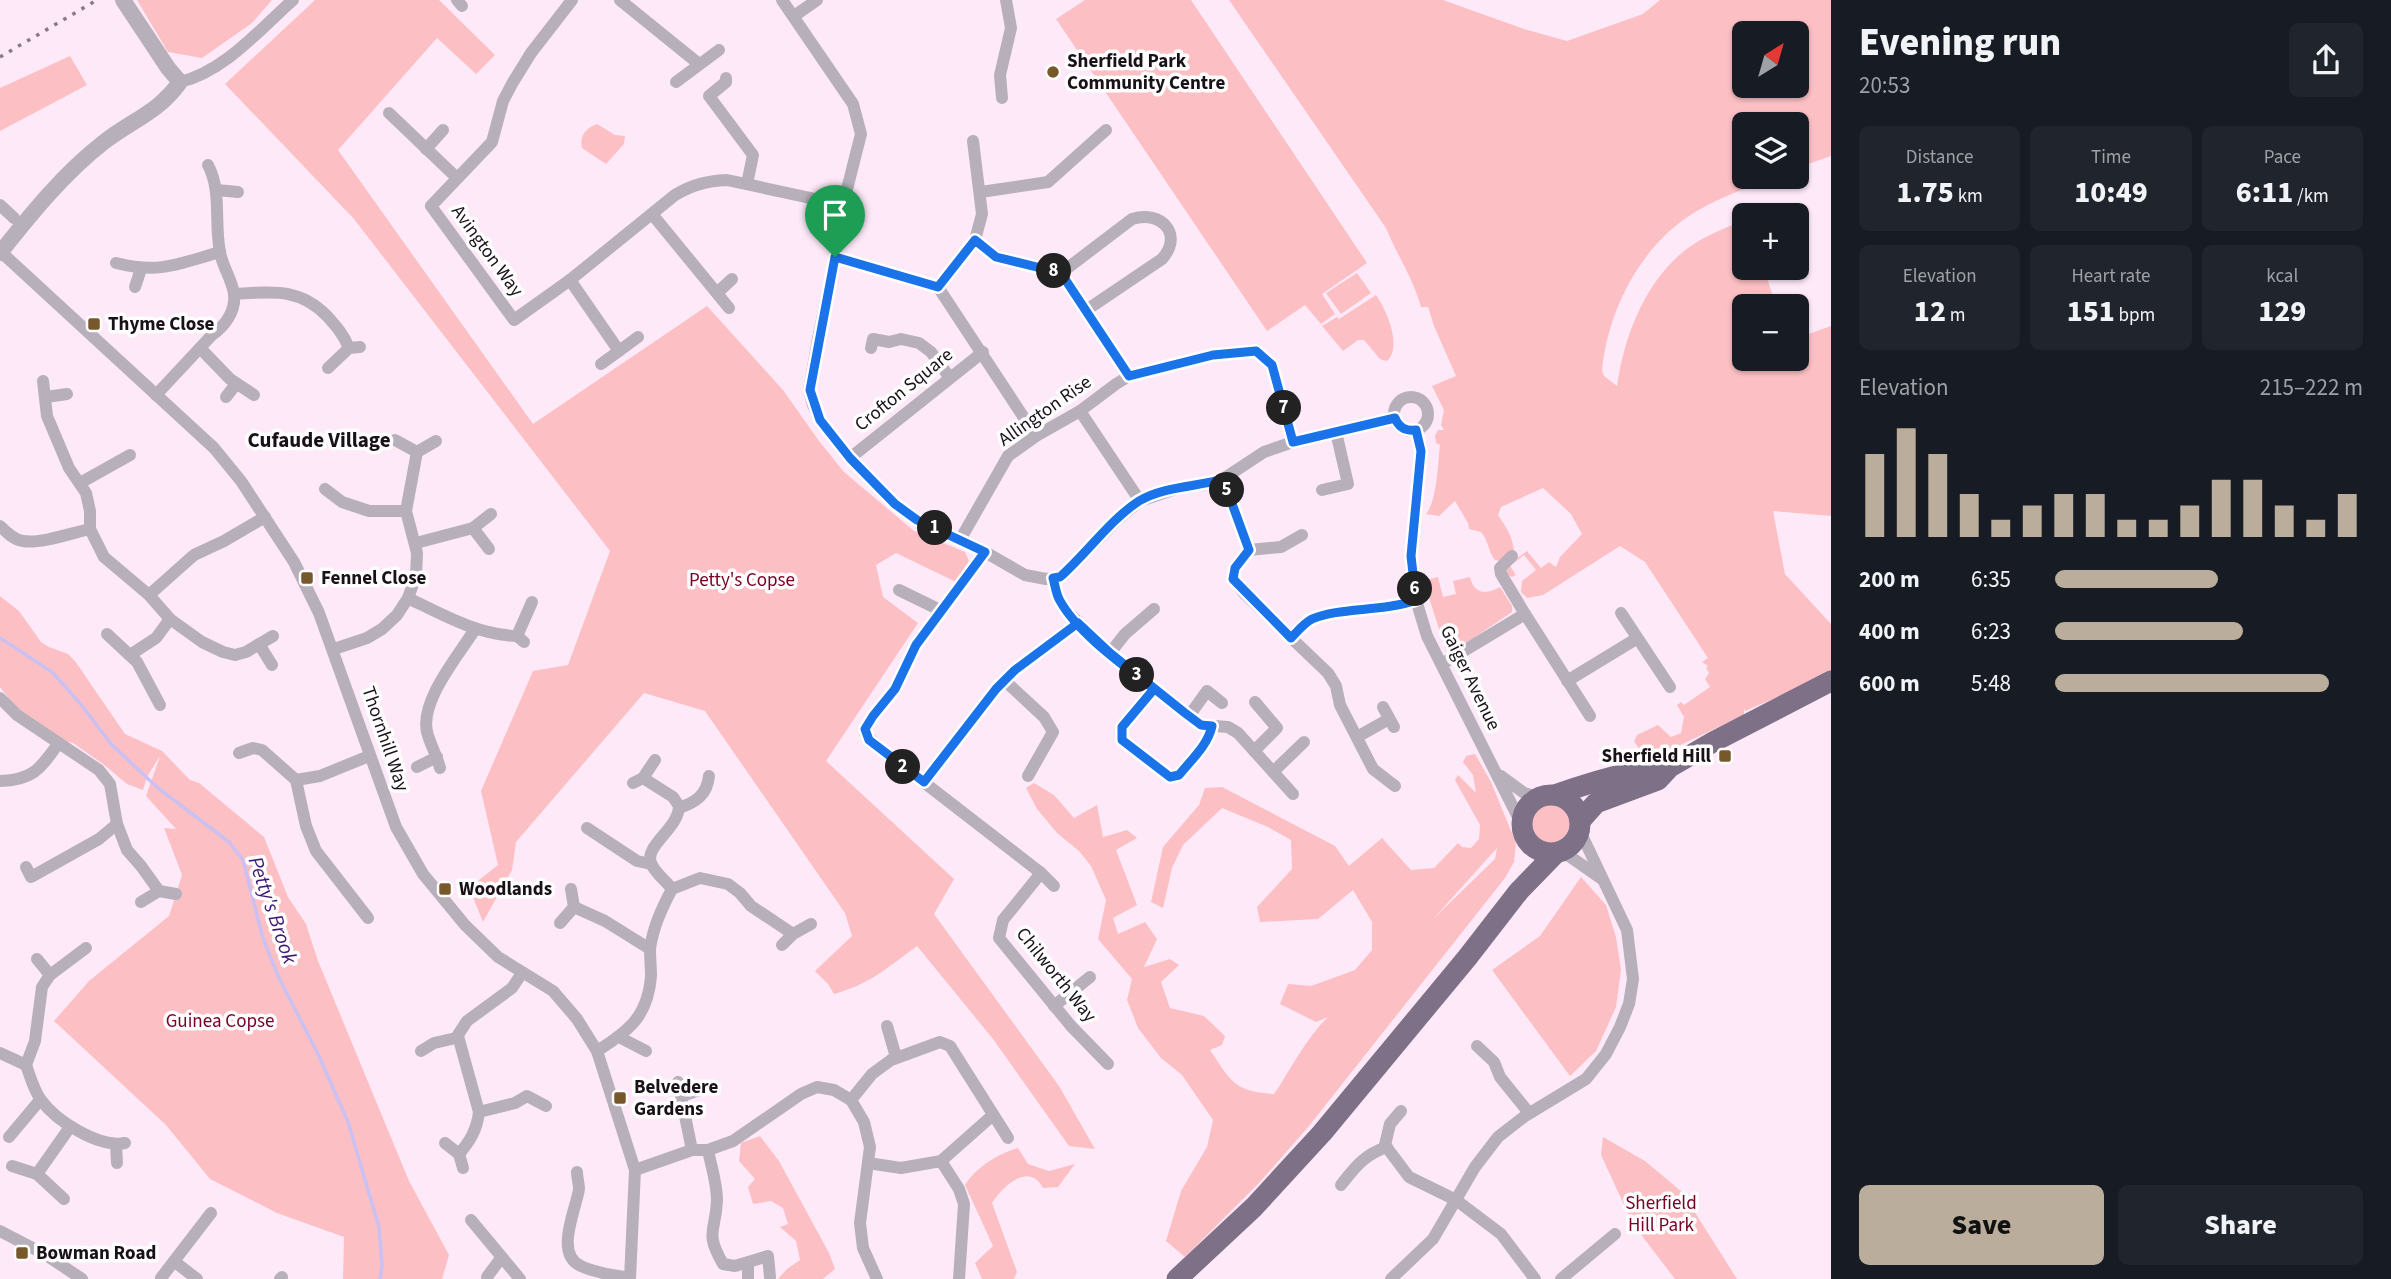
<!DOCTYPE html>
<html lang="en">
<head>
<meta charset="utf-8">
<style>
	:root { --surface:#171b24; --page:#20242c; --text:#f1f3f6; --muted:#9ea1a6; --accent:#baad9b }
	body { margin:0; font-family:"Source Sans 3",sans-serif; background:var(--page); color:var(--text); height:100vh; display:flex; flex-direction:column; font-size:26px; white-space:nowrap }
	* { box-sizing:border-box; margin:0 }
	p { font-size:23px; color:var(--muted) }
	.icon { flex:none; width:38px; height:38px; fill:none; stroke:currentColor; stroke-width:2; stroke-linecap:round; stroke-linejoin:round }
	.map { position:relative; flex:1; overflow:hidden }
	.details { display:flex; flex-direction:column; background:var(--surface); width:560px }
	.details>* { flex:none }
	.needle { width:46px; rotate:37deg }
	.buttons { position:absolute; left:1732px; top:21px; display:grid; gap:14px }
	.buttons a { display:grid; place-items:center; width:77px; height:77px; border-radius:10px; background:var(--surface); box-shadow:0 2px 5px #0004; font-size:35px }
	.pin { position:absolute; display:grid; place-items:center; width:60px; height:60px; color:#fff; margin:-72px -30px; border-radius:50% 50% 50% 0; rotate:-45deg; box-shadow:0 0 7px #0007 }
	.pin .icon { rotate:45deg }
	.km { position:absolute; width:35px; height:35px; margin:-18px; border-radius:50%; background:#222; color:#fff; font-size:19px; line-height:35px; text-align:center }
	.round { display:grid; place-items:center; flex:none; width:74px; height:74px; border-radius:10px; background:var(--page) }
	.summary { display:flex; align-items:center; justify-content:space-between; height:119px; padding:0 28px }
	h1 { font-size:38px; font-weight:800; line-height:52px }
	.figures { display:grid; grid-template-columns:repeat(3,1fr); gap:10px; height:119px; padding:7px 28px }
	.figures div { display:grid; align-content:center; border-radius:10px; background:var(--page); text-align:center }
	.figures b { font-size:30px; font-weight:800 }
	.figures small { font-size:19px; font-weight:400 }
	.figures p { font-size:19px }
	.chart { height:196px; padding:14px 28px }
	.chart p { display:flex; justify-content:space-between }
	.chart svg { width:100%; height:126px; margin-top:7px; stroke:var(--accent); stroke-width:6 }
	.primary-button { display:flex; gap:14px; margin-top:auto; padding:14px 28px }
	.primary-button a { flex:1; height:80px; border-radius:10px; background:var(--accent); color:#111; font-size:28px; font-weight:800; line-height:80px; text-align:center }
	.primary-button a+a { background:var(--page); color:var(--text) }
	ul { padding:0 28px; list-style:none; font-size:23px }
	li { display:grid; grid-template-columns:112px 84px 1fr; align-items:center; height:52px }
	li i { height:18px; border-radius:9px; background:var(--accent) }
	main { display:flex; flex:1; min-height:0 }
	.map>svg:first-child { display:block }
	.green { fill:#fcc0c4; fill-rule:evenodd }
	.lines { fill:none; stroke-linecap:round; stroke-linejoin:round }
	.stream { stroke:#cac0f2; stroke-width:3.5 }
	.minor { stroke:#b7b0bb; stroke-width:12 }
	.tertiary { stroke:#b7b0bb; stroke-width:16 }
	.trunk { stroke:#7e7086; stroke-width:21 }
	.rail { stroke:#897b86; stroke-width:3.5; stroke-dasharray:3.5 7; stroke-linecap:butt }
	.route-casing { stroke:#fff; stroke-width:14 }
	.route { stroke:#1a73e8; stroke-width:9 }
	.poi-dot { fill:#76582c; stroke:#fdfdfd; stroke-width:2.5 }
	.labels { text-anchor:middle; dominant-baseline:central; stroke-width:7; stroke-linejoin:round; paint-order:stroke }
	.poi-label { font-size:19px; font-weight:bold; fill:#191118; stroke:#fdfdfd; text-anchor:start }
	.street-label { font-size:19px; fill:#191118; stroke:#fdfdfd }
	.park-label { font-size:19px; fill:#780025; stroke:#fdfdfd }
	.neighbourhood-label { font-size:21px; font-weight:bold; fill:#191118; stroke:#fdfdfd }
	.water-label { font-size:21px; font-style:italic; fill:#3c1775; stroke:#fdfdfd }
</style>
</head>
<body>
<main>
<div class="map">
<svg width="1831" height="1279" viewBox="0 0 1831 1279">
	<rect width="100%" height="100%" fill="#fee9f9"/>
	<g class="green">
		<path d="M137 0H272L252 23 202 58 168 52Z"/>
		<path d="M315 0H439L495 55 476 74 437 38 338 150 533 424 707 306 783 390 819 441 844 472 914 531 965 552 969 561 956 582 896 553 876 565 883 597 918 623 826 761 954 879 934 914 1059 1086 1095 1149 1069 1146 993 1039 917 946C887 968 870 984 834 994L828 984 815 971 852 936 845 913 705 711 644 693 516 842 512 870 483 922 469 888 498 865 481 791 533 671 568 665 610 551 354 219 225 84Z"/>
		<path d="M1085 0H1191L1367 263 1322 294 1335 314 1321 324 1305 305 1267 331 1056 19Z"/>
		<path d="M1229 0H1443L1524 29 1567 41 1643 14 1660 0H1831V156L1797 168V124H1745V177H1774C1744 189 1712 200 1686 218 1638 251 1607 314 1602 371L1604 376 1617 386C1624 336 1646 279 1688 248 1705 236 1723 229 1741 221L1745 224V268H1764L1776 306H1745V359H1797V338L1831 326V516L1773 511 1785 574 1831 624V674L1745 711 1744 708V715L1674 748 1645 758 1634 741 1637 735 1658 725 1671 737 1681 733 1684 717 1677 705 1681 702 1684 705 1710 687 1705 679 1709 673 1706 668 1708 666 1702 662 1708 658 1645 562 1620 546 1543 595 1527 598 1521 592 1522 581 1536 570 1524 555 1510 566 1516 575 1512 577 1507 575 1505 569 1509 564 1527 551 1541 568 1549 562 1556 567 1560 557 1582 534 1571 514 1543 488 1501 507 1498 515C1506 527 1513 537 1514 551L1500 561 1495 560C1488 552 1489 541 1481 532L1469 529 1468 523 1455 501 1439 516 1426 514C1437 502 1438 462 1440 445L1436 443 1435 436 1438 430H1444L1441 425 1444 410 1432 386 1456 376 1434 326 1428 307H1421C1413 278 1397 255 1386 228ZM1745 33H1797V86H1745Z"/>
		<path d="M70 56 87 85 0 131V88Z"/>
		<path d="M597 124 615 135 625 136 624 144 606 164 582 148C579 136 586 128 597 124Z"/>
		<path d="M1357 273 1371 293 1341 314 1326 293Z"/>
		<path d="M1376 295C1386 309 1403 347 1387 361L1380 359 1364 340H1358L1343 351 1322 326 1337 317 1339 319Z"/>
		<path d="M1438 577 1443 597 1456 594 1453 581 1470 577C1474 594 1486 595 1500 587L1512 606V612L1472 639 1446 651 1427 591 1426 580Z"/>
		<path d="M0 596 19 611 41 642 49 647 68 654 75 661 125 734 162 751 190 780 199 783 264 837 288 897 306 924 318 961 409 1181 449 1255 442 1279H343L344 1237 277 1213 210 1179 166 1125 54 1021 89 981 169 916 182 875 164 828 176 829 146 796 160 756 147 777 143 790 127 784 103 764 73 743 61 740 17 709 0 687Z"/>
		<path d="M1475 754 1491 782 1516 843 1514 862 1505 878 1309 1126 1260 1182 1185 1257 1166 1241 1181 1191 1207 1147 1213 1120 1182 1075 1161 1058 1138 1028 1127 1000 1132 979 1098 939 1106 900 1091 866 1079 851 1057 833 1037 809 1026 788 1034 783 1054 795 1074 818 1097 805 1103 837 1127 830 1137 838 1116 850 1137 905 1113 918 1118 934 1145 922 1157 939 1144 967 1170 959 1179 965 1161 982 1170 1008 1204 1016 1225 1036 1222 1045 1210 1050C1231 1081 1234 1092 1274 1094 1292 1068 1305 1039 1328 1017L1316 1022 1280 1004 1288 984 1311 986 1355 970 1372 950V922L1353 890 1318 919 1260 922 1257 907 1292 869 1291 840 1268 827 1222 808 1183 845 1172 868 1163 908 1151 902 1163 847 1199 805 1205 788 1222 787 1335 846 1349 866 1382 838 1411 870 1434 868 1458 843 1462 847 1471 848 1479 839 1480 825 1455 780 1458 775 1476 793 1473 775 1463 762 1466 756ZM1497 848 1495 859 1434 918Z"/>
		<circle cx="1551" cy="824" r="21"/>
		<path d="M1581 877 1606 905 1616 937 1621 970 1616 1007 1596 1051 1570 1076 1492 970 1540 936Z"/>
		<path d="M760 1136 779 1161 829 1253 835 1269 823 1279H778L787 1269 800 1260 796 1241 780 1227 788 1224 783 1208 771 1201 753 1204 748 1187 755 1179 739 1161 741 1143Z"/>
		<path d="M1603 1137 1645 1161 1682 1192 1737 1279H1675L1633 1224 1601 1155Z"/>
		<path d="M1018 1148 1028 1164 1049 1171 1075 1164 1058 1187 1043 1188C1029 1161 1002 1187 992 1203L1017 1272 1014 1279H982L975 1263 993 1246 965 1185C976 1167 998 1154 1018 1148Z"/>
	</g>
	<g class="lines">
		<path class="stream" d="M0 638 52 672 79 702 112 745 158 788 229 842 243 860 262 935 270 956 280 980 318 1054 348 1122 379 1227 382 1266 380 1279"/>
		<g class="minor">
			<path d="M457 0 462 6"/>
			<path d="M572 0 531 53 513 82 503 101 492 142 431 206 514 320 570 280 675 195C692 185 706 181 727 180L843 205"/>
			<path d="M620 0 699 64"/>
			<path d="M782 0 853 104 861 134 843 205 835 257 818 339 809 390 813 405 820 420 850 458 895 504 917 520 985 552 1025 575 1046 579 1061 577 1118 519 1140 501 1184 486 1203 485 1223 479 1264 452 1293 442 1395 418"/>
			<path d="M794 16 817 0"/>
			<path d="M726 78V82L709 96 753 155 747 184"/>
			<path d="M180 82C225 71 259 30 293 0"/>
			<path d="M676 82 719 50"/>
			<path d="M1002 98 1000 75 1011 28 1006 0"/>
			<path d="M389 113 457 178"/>
			<path d="M426 149 443 130"/>
			<path d="M217 190 238 192"/>
			<path d="M981 192 1048 182 1106 130"/>
			<path d="M0 205 14 218"/>
			<path d="M652 214 729 308"/>
			<path d="M975 240 996 257 1061 273 1129 376"/>
			<path d="M1 252 214 448 241 481 294 562 319 613 396 827 423 874 465 925 498 957 553 991 577 1019 597 1051 635 1170 630 1279"/>
			<path d="M835 257 938 287 1036 436"/>
			<path d="M116 263C160 274 178 264 220 252"/>
			<path d="M1061 273 1132 219C1161 210 1184 234 1162 259L1085 311"/>
			<path d="M570 280 619 351 638 337"/>
			<path d="M135 287 141 269"/>
			<path d="M938 287 975 240 982 214 973 141"/>
			<path d="M717 293 732 279"/>
			<path d="M234 294C271 292 299 287 327 316 336 326 344 335 349 348"/>
			<path d="M200 348 230 379 254 395"/>
			<path d="M871 348 873 339 889 342 901 339 919 343 931 352 950 378"/>
			<path d="M601 364 619 351"/>
			<path d="M328 368 349 348 360 347"/>
			<path d="M43 381 47 416 69 468 86 493 90 511V529L104 557 149 595 170 619 202 642 223 652 235 655 246 652 273 636"/>
			<path d="M156 395 212 335C225 326 236 311 234 294 232 279 222 266 220 252 214 223 222 191 208 165"/>
			<path d="M46 397 67 394"/>
			<path d="M226 397 236 384"/>
			<circle cx="1411" cy="414" r="17"/>
			<path d="M1080 411 1140 501"/>
			<path d="M1416 430 1421 451 1411 556 1416 600 1427 636 1522 825"/>
			<path d="M395 440 417 452 436 441"/>
			<path d="M850 458 983 352"/>
			<path d="M1223 479 1249 550"/>
			<path d="M80 483 130 455"/>
			<path d="M325 489 342 502 369 511H406"/>
			<path d="M1322 490 1348 484 1336 432"/>
			<path d="M0 526C6 532 14 540 23 541 40 544 72 533 90 529"/>
			<path d="M473 528 489 549"/>
			<path d="M1302 535 1281 547 1249 550 1235 568 1233 579 1244 593 1328 673 1336 686 1340 705 1373 769 1395 786"/>
			<path d="M960 540 1008 456 1036 436 1080 411 1116 384 1129 376 1213 355 1256 351 1272 365 1293 442"/>
			<path d="M416 543 473 528 491 514"/>
			<path d="M985 552 916 645 895 689 873 716 865 733 877 746 1041 873 1054 886"/>
			<path d="M1053 578 1058 597 1066 610 1110 653 1201 725 1228 727 1238 733 1293 794"/>
			<path d="M899 590 942 611"/>
			<path d="M149 595 194 555 224 541 265 517"/>
			<path d="M408 598C443 615 478 635 517 636L524 642"/>
			<path d="M1621 613 1670 687"/>
			<path d="M1525 614 1590 716"/>
			<path d="M107 634 137 662 160 705"/>
			<path d="M517 636 532 602"/>
			<path d="M1291 638C1297 632 1304 623 1312 619 1339 607 1383 612 1416 600"/>
			<path d="M259 644 272 665"/>
			<path d="M334 649 367 638 382 629 397 615 408 598 416 576 417 553 406 511 417 452"/>
			<path d="M1110 653 1125 634 1154 609"/>
			<path d="M130 655 156 638 170 619"/>
			<path d="M1442 664 1525 614 1501 574 1500 568 1512 556"/>
			<path d="M1004 680 1044 717 1053 732 1028 776"/>
			<path d="M1567 681 1636 639"/>
			<path d="M1154 689 1122 727V740L1170 777 1179 775C1191 760 1208 745 1212 726"/>
			<path d="M0 698 17 715 99 770 110 784 117 824 127 850 141 866 159 891"/>
			<path d="M1383 707 1394 727"/>
			<path d="M1189 716 1207 691 1222 703"/>
			<path d="M1357 737 1389 719"/>
			<path d="M1254 751 1277 728 1255 702"/>
			<path d="M239 753 253 748 262 750 296 780 306 826 316 851 368 918"/>
			<path d="M417 767 437 757"/>
			<path d="M440 768C437 756 430 744 427 732 420 700 459 655 475 629"/>
			<path d="M1274 771 1304 742"/>
			<path d="M1501 776 1524 793 1538 797"/>
			<path d="M643 778 673 797 679 806C679 828 644 846 651 863 654 872 666 881 672 889"/>
			<path d="M296 780 320 776 369 756"/>
			<path d="M0 781C33 780 40 769 58 744"/>
			<path d="M924 782 996 689 1015 670 1078 623"/>
			<path d="M633 783 643 778 655 760"/>
			<path d="M679 808C696 802 707 795 709 776"/>
			<path d="M587 828 637 861 651 864"/>
			<path d="M1562 851 1602 879"/>
			<path d="M26 867 31 877 99 839 117 824"/>
			<path d="M1041 873 1003 920 999 938 1071 1026 1108 1064"/>
			<path d="M141 902 159 891 176 894"/>
			<path d="M574 907 605 921 650 949"/>
			<path d="M560 923 574 907 571 889"/>
			<path d="M782 945 793 934 811 924"/>
			<path d="M37 959 50 975"/>
			<path d="M1054 1006 1090 977"/>
			<path d="M887 1026 896 1057"/>
			<path d="M458 1036 479 1112C477 1130 470 1141 459 1154"/>
			<path d="M619 1037 646 1051"/>
			<path d="M1477 1046 1494 1062 1500 1077 1529 1113"/>
			<path d="M421 1051 434 1043 456 1038 467 1021 512 988 522 973"/>
			<path d="M597 1051C629 1031 648 1016 651 976 651 967 650 958 650 949 653 927 662 908 672 889L700 878 728 884 740 893 751 906 793 934"/>
			<path d="M0 1053 26 1065 35 1041 42 987 50 975 86 948"/>
			<path d="M26 1065C30 1076 34 1091 41 1100 56 1121 99 1148 125 1143"/>
			<path d="M678 1082 692 1150"/>
			<path d="M682 1096 699 1090"/>
			<path d="M851 1100 872 1074 891 1060 940 1042 950 1046 1008 1138"/>
			<path d="M1401 1111 1390 1124 1385 1145 1409 1177 1456 1200 1501 1234 1535 1279"/>
			<path d="M479 1112 515 1103 527 1096 546 1106"/>
			<path d="M9 1137 40 1100"/>
			<path d="M445 1143 459 1154 463 1168"/>
			<path d="M116 1144 117 1163"/>
			<path d="M708 1150C711 1166 717 1183 717 1200 716 1232 704 1231 723 1264L735 1266 768 1256 770 1277"/>
			<path d="M941 1161 959 1189 964 1204 959 1279"/>
			<path d="M868 1163 901 1168 941 1161 993 1115"/>
			<path d="M12 1166 37 1174 64 1199"/>
			<path d="M635 1170 692 1150H708L733 1141 801 1094 817 1087 834 1090 851 1100 864 1122 870 1147 860 1223 863 1248 877 1279"/>
			<path d="M577 1172C577 1177 579 1184 579 1189 576 1210 554 1254 581 1266 595 1273 614 1275 630 1278"/>
			<path d="M37 1174 70 1127"/>
			<path d="M1341 1185C1355 1167 1365 1154 1387 1147"/>
			<path d="M471 1220 520 1279"/>
			<path d="M0 1231 46 1255 82 1279"/>
			<path d="M175 1262 197 1279"/>
			<path d="M748 1263V1279"/>
			<path d="M487 1277 501 1258"/>
			<path d="M161 1278 211 1213"/>
			<path d="M280 1279 282 1277"/>
			<path d="M1391 1279 1433 1239 1475 1167 1498 1137 1525 1116 1586 1079 1606 1054 1620 1027 1629 1004 1633 979 1627 930 1579 829"/>
			<path d="M1561 1279 1615 1234"/>
		</g>
		<path class="tertiary" d="M0 253C31 214 64 173 104 142 132 120 158 113 180 82L168 68 123 0"/>
		<g class="trunk">
			<circle cx="1551" cy="824" r="29"/>
			<path d="M1555 795C1591 782 1630 770 1668 767"/>
			<path d="M1580 821 1596 803 1658 780 1670 767 1713 742 1831 681"/>
			<path d="M1177 1279 1254 1207 1322 1133 1467 958 1519 891 1556 853"/>
		</g>
		<path class="rail" d="M0 57 97 0"/>
	</g>
	<g class="lines">
		<defs>
			<path id="route" d="M835 257 810 390 820 420 850 458 895 504 917 520 985 552 916 645 895 689 873 716 865 729 869 740 924 782 996 689 1015 670 1078 623 1110 653 1185 713 1201 725 1212 726C1208 745 1191 760 1179 775L1170 777 1122 740V727L1154 689C1124 666 1077 633 1059 599 1056 593 1055 585 1053 578L1060 577C1086 554 1111 519 1139 501 1164 486 1197 487 1223 479L1249 550 1235 568 1233 579 1291 638C1297 632 1304 623 1312 619 1339 607 1383 612 1416 600L1411 556 1421 451 1416 430C1406 431 1399 428 1395 418L1293 442 1272 365 1256 351 1213 355 1129 376 1061 273 996 257 975 240 938 287 835 257"/>
		</defs>
		<use href="#route" class="route-casing"/>
		<use href="#route" class="route"/>
	</g>
	<g class="poi-dot">
		<circle cx="1053" cy="72" r="7"/>
		<rect x="87" y="317" width="14" height="14" rx="3.5"/>
		<rect x="300" y="571" width="14" height="14" rx="3.5"/>
		<rect x="1718" y="749" width="14" height="14" rx="3.5"/>
		<rect x="438" y="882" width="14" height="14" rx="3.5"/>
		<rect x="613" y="1091" width="14" height="14" rx="3.5"/>
		<rect x="15" y="1246" width="14" height="14" rx="3.5"/>
	</g>
	<g class="labels">
		<g class="poi-label">
			<text x="1067" y="61">Sherfield Park<tspan x="1067" dy="22">Community Centre</tspan></text>
			<text x="108" y="324">Thyme Close</text>
			<text x="321" y="578">Fennel Close</text>
			<text x="1711" y="756" text-anchor="end">Sherfield Hill</text>
			<text x="459" y="889">Woodlands</text>
			<text x="634" y="1087">Belvedere<tspan x="634" dy="22">Gardens</tspan></text>
			<text x="36" y="1253">Bowman Road</text>
		</g>
		<g class="street-label">
			<text transform="translate(487 251) rotate(54)">Avington Way</text>
			<text transform="translate(904 390) rotate(-39)">Crofton Square</text>
			<text transform="translate(1045 411) rotate(-35)">Allington Rise</text>
			<text transform="translate(1470 678) rotate(64)">Gaiger Avenue</text>
			<text transform="translate(385 739) rotate(71)">Thornhill Way</text>
			<text transform="translate(1056 975) rotate(51)">Chilworth Way</text>
		</g>
		<g class="park-label">
			<text x="742" y="580">Petty's Copse</text>
			<text x="220" y="1021">Guinea Copse</text>
			<text x="1661" y="1203">Sherfield<tspan x="1661" dy="22">Hill Park</tspan></text>
		</g>
		<g class="neighbourhood-label">
			<text x="319" y="440">Cufaude Village</text>
		</g>
		<g class="water-label">
			<text transform="translate(273 910) rotate(71)">Petty's Brook</text>
		</g>
	</g>
</svg>
<div class="buttons">
<a><svg class="needle" viewBox="-14 -14 28 28"><path d="M0-13l5 13h-10z" fill="#e53935"/><path d="M0 13l5-13h-10z" fill="#9ea1a6"/></svg></a>
<a><svg class="icon" aria-label="layers" viewBox="0 0 24 24"><path d="M12 4l9 5-9 5-9-5zM3 14l9 5 9-5"/></svg></a>
<a>+</a>
<a>−</a>
</div>
<div class="pin" style="left:835px;top:257px;background:#1e9e55"><svg class="icon" aria-label="arrive" viewBox="0 0 24 24"><path d="M6 21V4h12l-3 4 3 4H6"/></svg></div>
<b class="km" style="left:935px;top:528px">1</b>
<b class="km" style="left:903px;top:767px">2</b>
<b class="km" style="left:1137px;top:675px">3</b>
<b class="km" style="left:1227px;top:490px">5</b>
<b class="km" style="left:1415px;top:589px">6</b>
<b class="km" style="left:1284px;top:408px">7</b>
<b class="km" style="left:1054px;top:271px">8</b>
</div>
<section class="details">
<div class="summary"><div><h1>Evening run</h1><p>20:53</p></div><a class="round"><svg class="icon" aria-label="share" viewBox="0 0 24 24"><path d="M12 15V3M7 8l5-5 5 5M5 13v7h14v-7"/></svg></a></div>
<div class="figures">
<div><p>Distance</p><b>1.75<small> km</small></b></div>
<div><p>Time</p><b>10:49</b></div>
<div><p>Pace</p><b>6:11<small> /km</small></b></div>
</div>
<div class="figures">
<div><p>Elevation</p><b>12<small> m</small></b></div>
<div><p>Heart rate</p><b>151<small> bpm</small></b></div>
<div><p>kcal</p><b>129</b></div>
</div>
<div class="chart"><p><span>Elevation</span>215–222 m</p>
<svg viewBox="0 0 160 44" preserveAspectRatio="none"><path d="M5 44V15M15 44V6M25 44V15M35 44V29M45 44V38M55 44V33M65 44V29M75 44V29M85 44V38M95 44V38M105 44V33M115 44V24M125 44V24M135 44V33M145 44V38M155 44V29"/></svg>
</div>
<ul>
<li><b>200 m</b>6:35<i style="width:53%"></i></li>
<li><b>400 m</b>6:23<i style="width:61%"></i></li>
<li><b>600 m</b>5:48<i style="width:89%"></i></li>
</ul>
<div class="primary-button"><a>Save</a><a>Share</a></div>
</section>
</main>
</body>
</html>
